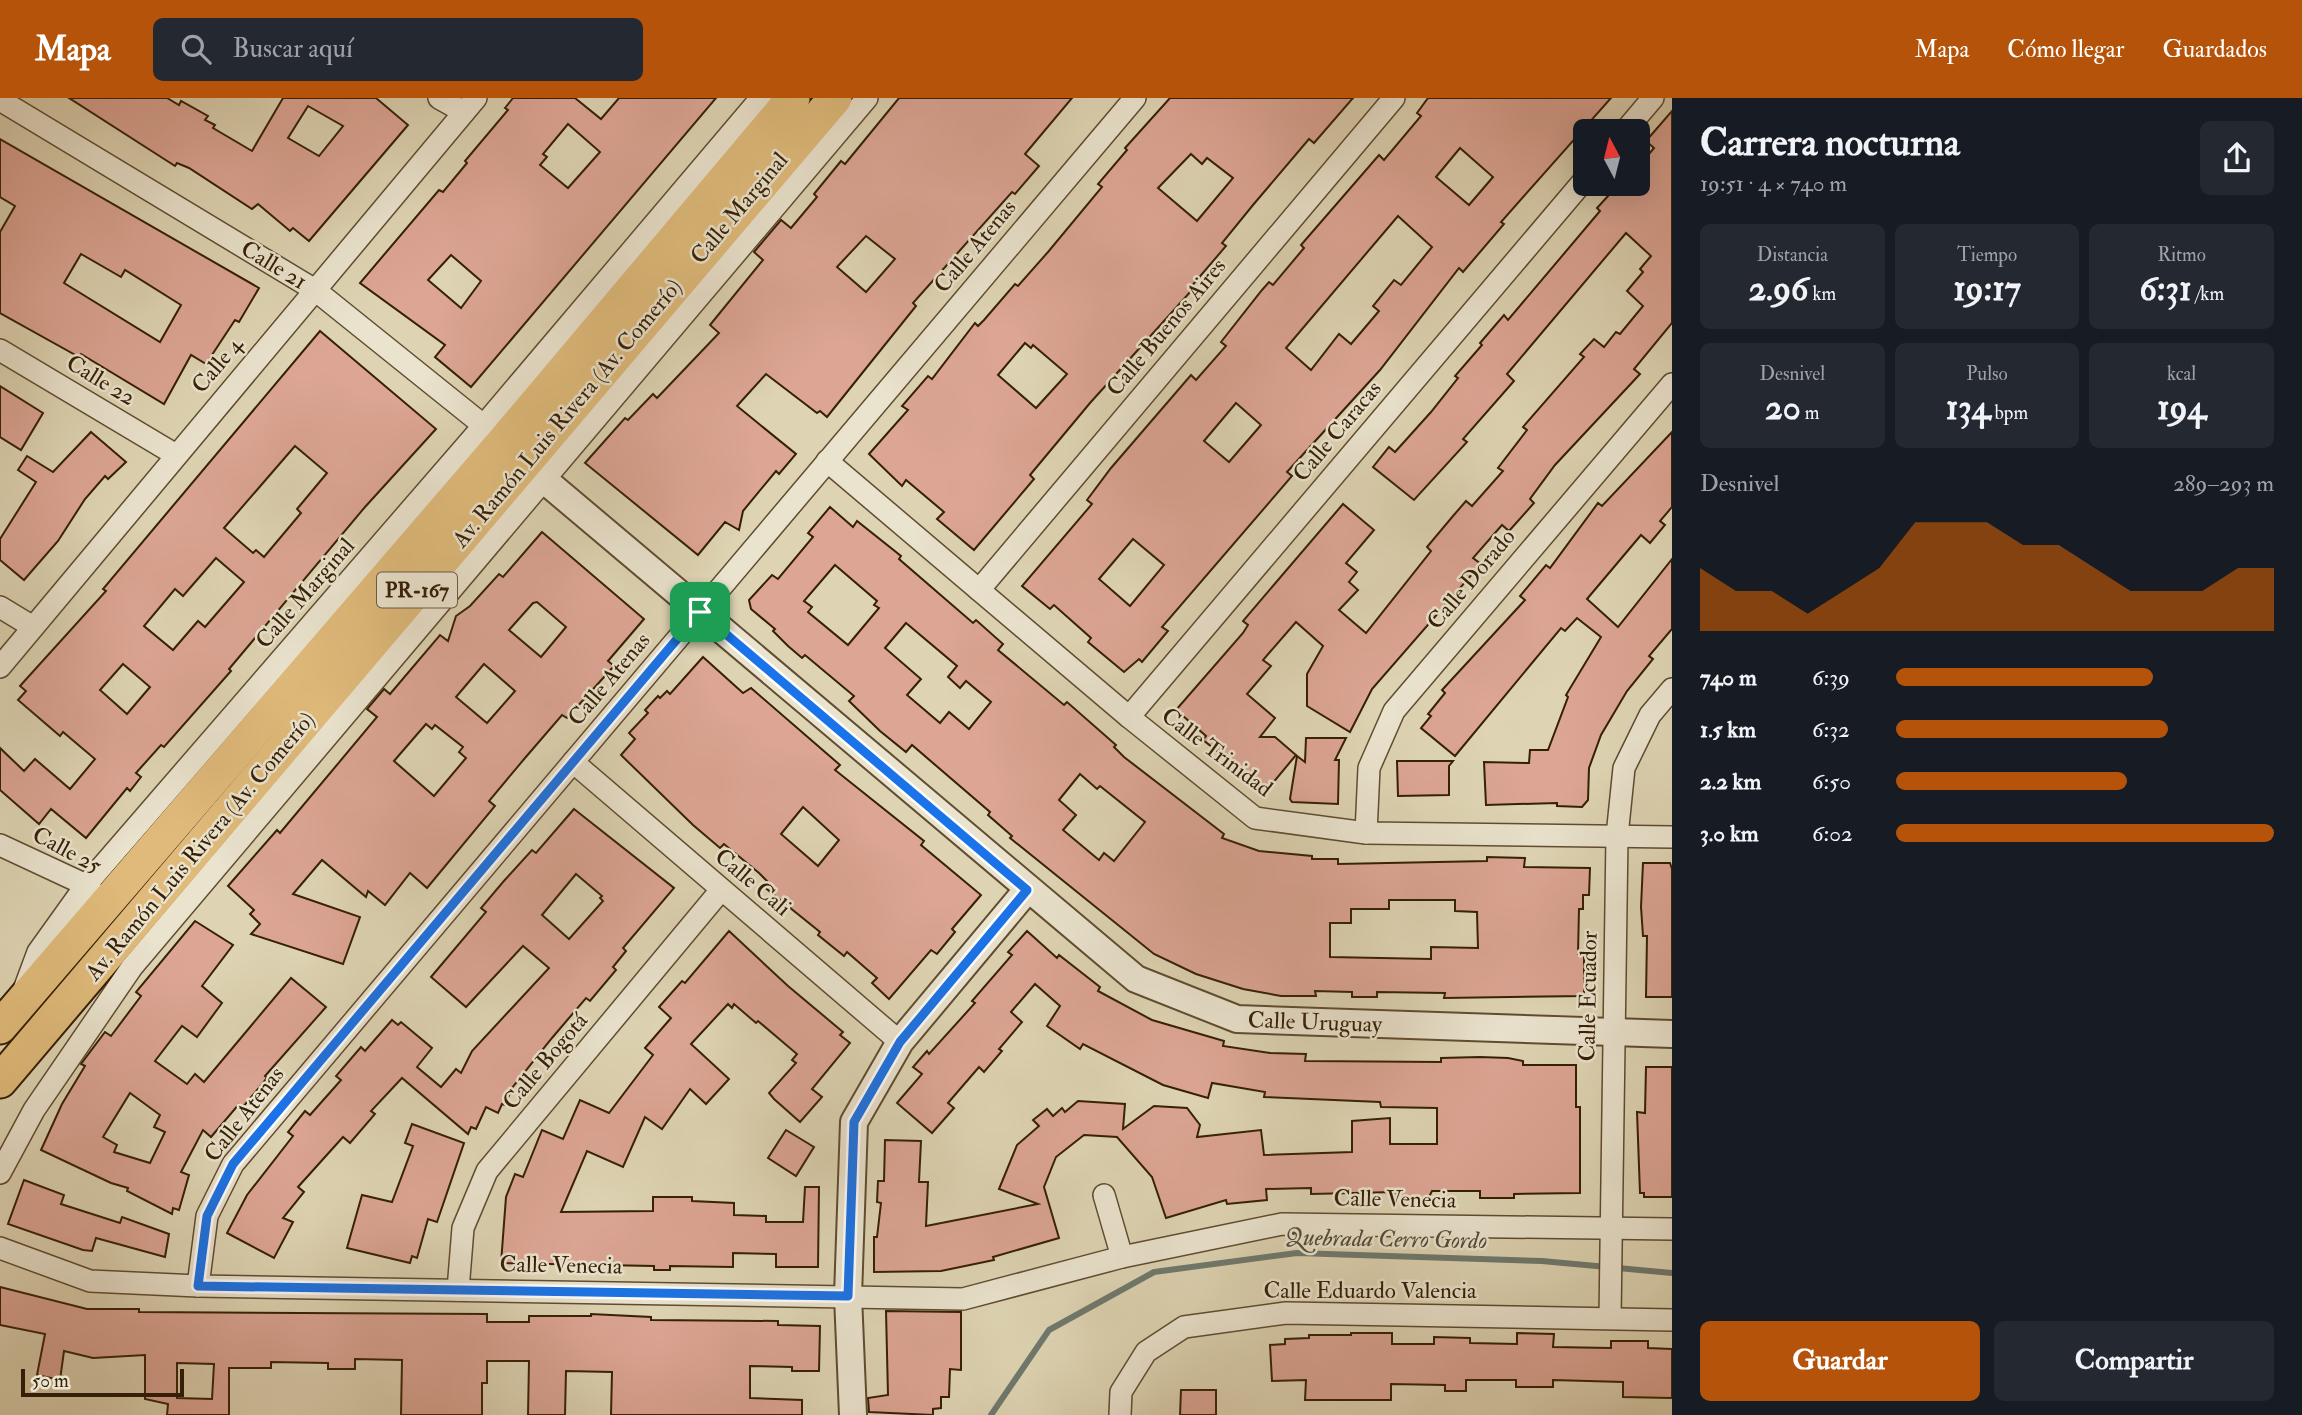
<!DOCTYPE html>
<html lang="es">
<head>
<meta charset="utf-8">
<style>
	:root { --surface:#171b24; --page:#242831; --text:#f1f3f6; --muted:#9ea1a6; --accent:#b45309 }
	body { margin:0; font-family:"IM FELL Double Pica",serif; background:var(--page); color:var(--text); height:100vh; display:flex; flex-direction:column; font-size:26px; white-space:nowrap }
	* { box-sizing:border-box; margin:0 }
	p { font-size:23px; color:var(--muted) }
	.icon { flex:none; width:38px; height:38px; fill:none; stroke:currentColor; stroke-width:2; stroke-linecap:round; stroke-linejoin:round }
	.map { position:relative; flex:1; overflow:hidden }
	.drawer { display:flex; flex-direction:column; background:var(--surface); width:630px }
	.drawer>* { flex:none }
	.needle { width:46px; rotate:353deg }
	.fabs { position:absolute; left:1573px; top:21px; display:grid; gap:14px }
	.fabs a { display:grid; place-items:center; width:77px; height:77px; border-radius:10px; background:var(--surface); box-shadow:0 7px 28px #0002; font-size:35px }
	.scale { position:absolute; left:21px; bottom:18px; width:163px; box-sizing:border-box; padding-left:7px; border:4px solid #351f06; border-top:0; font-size:19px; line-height:24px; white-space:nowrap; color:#351f06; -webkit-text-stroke:5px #eae3ce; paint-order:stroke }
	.pin { position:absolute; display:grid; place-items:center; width:60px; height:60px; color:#fff; margin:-30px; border-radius:14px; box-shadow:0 4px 10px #0006 }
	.round { display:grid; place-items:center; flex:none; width:74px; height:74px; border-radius:10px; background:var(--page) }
	.headline { display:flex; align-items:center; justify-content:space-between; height:119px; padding:0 28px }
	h1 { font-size:38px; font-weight:800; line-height:52px }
	.figures { display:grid; grid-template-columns:repeat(3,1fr); gap:10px; height:119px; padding:7px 28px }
	.figures div { display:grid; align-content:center; border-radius:10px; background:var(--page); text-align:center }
	.figures b { font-size:35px; font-weight:800 }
	.figures small { font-size:19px; font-weight:400 }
	.figures p { font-size:19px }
	.chart { height:196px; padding:14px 28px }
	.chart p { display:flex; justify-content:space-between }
	.chart svg { width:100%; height:126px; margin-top:7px; fill:var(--accent); opacity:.7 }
	.button { display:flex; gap:14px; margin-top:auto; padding:14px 28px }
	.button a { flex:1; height:80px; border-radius:10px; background:var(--accent); color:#fff; font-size:28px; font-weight:800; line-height:80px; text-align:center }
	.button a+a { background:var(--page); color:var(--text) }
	ul { padding:0 28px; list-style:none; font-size:23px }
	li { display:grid; grid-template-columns:112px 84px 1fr; align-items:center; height:52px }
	li i { height:18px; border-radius:9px; background:var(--accent) }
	header { display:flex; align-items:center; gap:42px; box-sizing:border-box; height:98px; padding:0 35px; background:var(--accent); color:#fff }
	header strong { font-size:33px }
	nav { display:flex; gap:38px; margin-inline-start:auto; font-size:24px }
	.search { width:490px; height:63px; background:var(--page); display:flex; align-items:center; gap:18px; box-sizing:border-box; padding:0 24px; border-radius:10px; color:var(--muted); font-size:26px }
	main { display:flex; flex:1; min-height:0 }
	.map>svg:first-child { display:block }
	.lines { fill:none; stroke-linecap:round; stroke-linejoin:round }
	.stream { stroke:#6f7a6f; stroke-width:6 }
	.building { fill:#dca594; stroke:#351f06; stroke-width:2; fill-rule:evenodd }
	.minor-casing { stroke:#5f4c31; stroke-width:24 }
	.tertiary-casing { stroke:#5f4c31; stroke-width:30 }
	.primary-casing { stroke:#351f06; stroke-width:37 }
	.minor { stroke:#eae3ce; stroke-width:21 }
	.tertiary { stroke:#eae3ce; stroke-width:26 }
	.primary { stroke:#dfba7a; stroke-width:33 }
	.route-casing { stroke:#fff; stroke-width:14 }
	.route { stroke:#1a73e8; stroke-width:9 }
	.labels { text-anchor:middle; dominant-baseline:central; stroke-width:5; stroke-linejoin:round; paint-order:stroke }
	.shield { fill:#eae3ce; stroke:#6b5a42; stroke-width:2 }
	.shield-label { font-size:21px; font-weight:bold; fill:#351f06 }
	.street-label { font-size:23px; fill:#351f06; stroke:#eae3ce }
	.water-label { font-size:24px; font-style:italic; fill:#524d3b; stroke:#eae3ce }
</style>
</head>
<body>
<header>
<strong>Mapa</strong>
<div class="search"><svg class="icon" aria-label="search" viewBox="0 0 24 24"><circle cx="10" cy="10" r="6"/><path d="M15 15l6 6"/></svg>Buscar aquí</div>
<nav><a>Mapa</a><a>Cómo llegar</a><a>Guardados</a></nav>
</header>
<main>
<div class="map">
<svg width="1672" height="1317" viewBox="0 0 1672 1317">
	<rect width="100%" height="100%" fill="#ded4b3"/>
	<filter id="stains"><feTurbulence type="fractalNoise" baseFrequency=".00286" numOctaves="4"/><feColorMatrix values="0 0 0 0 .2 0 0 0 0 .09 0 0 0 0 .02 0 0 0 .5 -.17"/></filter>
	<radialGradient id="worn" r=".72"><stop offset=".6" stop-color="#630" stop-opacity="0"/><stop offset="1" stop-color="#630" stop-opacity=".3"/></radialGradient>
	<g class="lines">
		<path class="stream" d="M991 1317 1049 1232 1154 1174 1297 1155 1542 1163 1672 1175"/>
	</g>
	<g class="building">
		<path d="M69 0H167L179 7 181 3 208 18 205 22 215 27 213 30 252 53 283 0H376L408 27 309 143 293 130 290 133 258 106 252 111 189 70 177 65 175 68ZM308 8 343 28 319 58 288 40Z"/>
		<path d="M513 0H575L601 21 619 0H716L471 289 435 259 445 247 360 185 439 92 443 94 467 65 465 63 508 12 505 10ZM568 26 600 54 568 90 540 67 547 59 543 56ZM451 157 481 183 461 210 428 182Z"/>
		<path d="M899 0H1072L1025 56 1039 68 1015 96 1012 94 913 205 916 208 827 319 820 313 817 315 766 276 737 308 796 356 779 376 776 373 743 413 739 432 725 424 698 457 585 365 625 320 628 322 653 296 657 300 719 235 710 227 763 162 754 154 781 122 791 130 817 99 814 96 841 63 845 66ZM866 138 895 161 866 194 837 169Z"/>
		<path d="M1170 0H1353L1314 45 1309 41 1253 107 1222 145 1226 148 1190 190 1192 192 1090 305 1030 377 1034 381 974 452 937 421 944 414 906 382 902 388 869 356 908 312 902 308 928 278 932 281 975 225 978 228 984 222 1015 186 1018 188 1048 154 1102 89 1098 86 1127 52 1125 50ZM1191 56 1202 66 1207 60 1233 80 1197 123 1158 90ZM1025 245 1031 250 1033 247 1067 276 1036 310 998 277Z"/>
		<path d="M1428 0H1611L1501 124 1504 126 1463 174 1459 170 1380 272 1287 374 1292 378 1162 529 1168 533 1142 564 1139 561 1124 574 1088 544 1091 540 1054 507 1050 511 1022 488 1092 406 1087 402 1111 370 1191 277 1196 282 1226 248 1221 244 1262 192 1269 184 1273 187 1304 150 1301 147 1379 57 1384 62 1421 18 1417 15ZM1460 50 1493 79 1469 107 1436 79ZM1398 118 1432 149 1401 187 1394 182 1373 208 1379 213 1351 246 1339 236 1311 272 1286 250ZM1236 305 1261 327 1229 364 1204 343ZM1133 441 1164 467 1130 508 1099 481Z"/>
		<path d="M1672 13V225L1634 271 1640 276 1555 367 1530 401 1534 405 1509 433 1502 427 1473 460 1481 466 1372 591 1350 634 1307 608V576L1323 548 1296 524 1263 562 1271 568 1247 596 1275 620 1260 639H1275L1296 657 1267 692 1203 642 1206 638 1176 612 1243 535 1248 527 1243 523 1343 406 1374 432 1346 465 1357 474 1349 484 1358 492 1339 512 1366 535 1431 453 1427 449 1453 418 1466 403 1472 408 1503 373 1498 370 1527 332 1523 329 1584 259 1580 256 1594 241 1604 249 1616 234 1620 236 1643 208 1627 193 1643 174 1640 171 1651 158 1626 135 1507 276 1514 283 1463 341 1467 344 1414 402 1373 369 1389 349 1395 354 1431 314 1458 280 1455 278 1482 247 1480 245 1504 217 1508 222 1600 113 1597 110 1619 86H1638V69L1654 50 1646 43Z"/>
		<path d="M0 41 259 190 239 224 235 222 206 266 191 257 164 306 81 256 79 259 0 215V134L15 108 0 99ZM81 156 121 179 125 172 181 207 160 244 64 185Z"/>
		<path d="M320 233 436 331 365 409 229 571 231 573 164 649 161 647 136 675 141 679 130 693 127 690 86 740 51 711 39 726 0 692V650L24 673 35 661 70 691 95 661 63 634 60 638 18 602 26 593 20 588 106 493 103 491ZM295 348 327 375 297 411 301 415 264 459 256 452 253 455 224 430ZM216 460 244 484 205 529 198 523 173 552 144 528 175 491 183 498ZM123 566 150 589 127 616 100 592Z"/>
		<path d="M0 288 43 315 21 352 0 339Z"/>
		<path d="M91 334 126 364 108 381 105 378 85 401 58 443 24 482 0 462V441L36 384 18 372 27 358 53 374Z"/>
		<path d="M1672 334V409L1660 423 1665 427 1650 445 1641 437 1587 501 1618 529 1672 461V531L1649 558 1653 561 1627 593 1601 637 1589 670 1588 702 1582 709 1557 708V705L1486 707 1484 664 1529 665 1530 652H1548L1568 599 1566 597 1601 539 1577 520 1565 533 1561 530 1455 658 1421 630 1431 618 1428 616 1445 595 1442 592 1525 502 1520 498 1546 467 1550 470 1598 405 1602 408Z"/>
		<path d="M830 409 853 429 857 423 901 458 899 461 973 525 976 522 1003 546 998 552 1064 607 1067 604 1116 647 1114 649 1124 659 1224 736 1222 740 1259 753 1312 758V761H1338V766L1487 763V759L1525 760 1524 769 1590 770 1589 797H1583V811H1579L1578 856H1584V898L1444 900 1445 895 1377 894V899H1352V894L1315 893 1316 898H1281L1243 891 1196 876 1154 856 1010 740 1012 738 988 717 990 714 912 647 906 654 880 633 849 603 854 598 805 557 802 560 788 548 773 533 775 531 751 511 749 502 772 477 778 481 813 439 808 435ZM835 467 877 503 874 507 879 510 848 547 808 514 812 509 804 503ZM906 525 957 568 948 579 960 590 966 583 991 604 969 631 949 614 940 625 907 597 921 581 885 550ZM1080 676 1097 691 1100 688 1145 724 1114 763 1104 755 1099 762 1063 732 1076 717 1059 702ZM1389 802H1455V813L1477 814 1478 850 1431 849V861L1330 859V825H1351V811H1389Z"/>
		<path d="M542 434 644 521 608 563 614 568 567 620 562 617 525 660 489 703 495 708 427 790 410 775 385 807 368 793 366 799 322 762 293 796 360 819 343 866 251 836 260 826 250 816 254 812 228 788 277 732 280 735 377 619 367 611 384 591 390 596 440 537 448 543 456 518 470 508 499 476 503 479ZM537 504 566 529 541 559 509 532 533 505ZM484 566 515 593 487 625 456 599ZM426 626 432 631 435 627 463 649 459 654 466 660 434 698 394 663Z"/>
		<path d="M703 559 743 595 751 590 840 667 835 672 924 743 921 747 981 797 952 831 955 834 937 856 931 852 889 901 872 885 877 880 847 854 844 858 818 837 820 834 763 788 767 783 759 775 724 746 720 750 693 727 621 657 635 641 629 635 648 615 645 612 658 598 660 600 667 593 670 596ZM803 709 839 742 818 768 781 736Z"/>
		<path d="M1306 640H1346L1335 662H1339L1338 706 1292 704 1290 701 1297 658 1305 664Z"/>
		<path d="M1397 663H1453L1449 668V697L1398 698Z"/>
		<path d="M574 711 674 790 623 850 626 853 613 869 616 872 590 903 586 900 552 940 512 990 505 1007 502 1006 498 1015 486 1009 476 1031 471 1029 468 1036 402 980 371 1013 375 1016 350 1045 343 1039 298 1089 304 1094 283 1120 293 1124 274 1160 227 1135 247 1097 293 1038 288 1034 305 1013 310 1017 341 982 336 978 361 949 365 953 392 922 398 927 401 924 432 950 417 969 441 989 456 971 461 975 472 953 549 870 523 848 466 909 431 879 486 814 481 810 503 784 532 752 536 755ZM576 776 602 798 600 800 603 803 569 841 542 817Z"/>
		<path d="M1643 765H1670L1672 771V899H1646L1647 838H1643L1641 809Z"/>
		<path d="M195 823 233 847 202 888 222 905 197 939 182 928 155 963 187 986 195 976 204 984 291 880 326 909 265 978 267 980 243 1009 239 1006 211 1039 203 1032 181 1074 189 1077 179 1112 173 1110 172 1116 127 1093 128 1090 111 1085 41 1052 62 1006 85 968 81 966 105 934 111 938 141 898 136 894ZM130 995 160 1017 154 1029 165 1034 150 1065 114 1054 117 1047 103 1039Z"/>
		<path d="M729 833 788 888 843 934 840 937 850 945 812 991 822 999 800 1024 774 1001 769 995 796 965 792 962 797 956 758 923 756 925 734 906 732 910 728 906 691 946 729 981 706 1006 690 991 662 1031 645 1019 623 1069 587 1053 561 1114 653 1113V1099H692V1103L734 1105V1117L766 1118V1124H803L805 1089H819L818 1169H776V1156L733 1155V1169L670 1168V1172H654V1168L501 1165 506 1099 515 1076 523 1079 542 1032 563 1041 580 1002 609 1015 653 957 645 950 671 920 659 909 682 883 685 885Z"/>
		<path d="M1027 833 1057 860 1059 857 1100 889 1098 893 1152 922 1224 943 1223 948 1270 955 1306 956 1305 963 1441 964V960L1480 959 1508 960 1523 963V967H1576V1009H1580V1095L1514 1096V1100H1480V1093H1432L1428 1101H1395V1094L1311 1096V1090L1266 1091 1267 1102 1227 1106 1226 1102 1166 1120 1152 1079 1117 1039 1084 1037 1056 1059 1044 1089 1059 1140 993 1159 994 1162 941 1173 874 1174V1139H877L881 1105 877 1104 878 1083H884L885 1042 921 1043 919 1084H928L926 1128 1038 1106 999 1091 1017 1047 1039 1028 1033 1022 1047 1011 1053 1018 1062 1010 1065 1014 1078 1003 1125 1006 1123 1031 1154 1008 1187 1010 1200 1027 1197 1039 1261 1032 1264 1057 1352 1054V1023L1390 1020V1046H1437V1010L1381 1009 1380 1004 1264 999 1265 994 1212 985 1208 1000 1163 987 1083 946 1080 951 1047 928 1060 908 1035 886 1011 914 1022 924 999 951 1002 953 984 974 979 969 948 1005 954 1010 932 1035 897 1005 922 976 913 969 927 953 929 956 975 905 972 903 1012 857 1008 854Z"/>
		<path d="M1646 969H1672V1099H1644V1095H1640L1637 1014 1645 1015Z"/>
		<path d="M412 1026 464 1045 437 1124 428 1121 417 1160 412 1158 410 1165 347 1150 362 1097 392 1104 413 1048 405 1045Z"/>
		<path d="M786 1032 814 1049 796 1078 768 1060Z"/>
		<path d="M24 1082 64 1097 61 1106 120 1125 122 1119 169 1136 165 1159 96 1140 92 1153 83 1152 8 1126Z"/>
		<path d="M0 1189 87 1211H139V1214L487 1216V1224H529V1218H591V1216L651 1219V1222L778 1223V1227L820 1228 819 1273H792V1269L750 1268V1300L802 1302V1317H611L612 1274 566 1273 565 1317H528L529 1263H487V1285H482V1317H401L402 1262 355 1261V1271H328V1265L271 1264V1270H229V1317H167L168 1306 145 1301V1257L93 1260 64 1253 60 1282 37 1277 45 1236 0 1227ZM177 1265 214 1266 212 1301 177 1300Z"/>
		<path d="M886 1213 961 1214V1272L950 1271 949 1299H941V1310L933 1311V1317L869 1314 868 1300 888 1297Z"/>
		<path d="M1351 1235H1392V1246H1434V1239L1470 1240V1245L1517 1246V1235L1554 1236 1553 1249 1611 1250V1243H1648V1250L1672 1251V1300L1623 1299V1284L1553 1282V1289H1516V1282H1466V1293H1445V1287L1391 1286V1302H1305L1306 1282 1272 1283 1270 1247 1285 1246V1241L1309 1240V1237H1351Z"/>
		<path d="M1181 1292H1216V1317H1180Z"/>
	</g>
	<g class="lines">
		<defs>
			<g id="minor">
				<path d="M439 0 464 14"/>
				<path d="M0 2 315 192 493 335"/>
				<path d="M1625 33 1653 0"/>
				<path d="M0 252 176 357"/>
				<path d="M827 363 1129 619 1255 720 1366 735 1672 739"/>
				<path d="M979 492 1394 0"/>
				<path d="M0 509 33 529"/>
				<path d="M0 569 476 0"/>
				<path d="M1129 619 1586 80"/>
				<path d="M573 664 900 944"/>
				<path d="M1366 735 1369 670 1394 613 1672 286"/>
				<path d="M0 747 86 787 94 795"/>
				<path d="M25 889 38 854 86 787 484 327 761 0"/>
				<path d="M0 1075 34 1012 132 869 867 0"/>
				<path d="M1104 1097 1122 1159"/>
				<path d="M0 1150 90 1183 198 1188 963 1201 1122 1159 1282 1126 1672 1131"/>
				<path d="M198 1188 207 1118 233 1066 1135 0"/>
				<path d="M458 1192 463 1130 487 1073 721 792"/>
				<path d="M1610 1220 1617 738 1624 670 1650 617 1672 591"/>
				<path d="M1120 1317 1121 1294 1146 1254 1184 1229 1286 1215 1672 1222"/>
			</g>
			<g id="tertiary">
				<path d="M512 351 543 381 1136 881 1237 921 1672 936"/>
				<path d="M853 1317 848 1198 854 1024 900 944 1027 792"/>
			</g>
			<g id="primary">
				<path d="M0 929 504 343 793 0"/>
				<path d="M0 983 835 0"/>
			</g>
		</defs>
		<use href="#minor" class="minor-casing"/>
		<use href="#tertiary" class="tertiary-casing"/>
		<use href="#primary" class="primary-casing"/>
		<use href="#minor" class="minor"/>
		<use href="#tertiary" class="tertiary"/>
		<use href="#primary" class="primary"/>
	</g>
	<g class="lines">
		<defs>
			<path id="route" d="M700 514 1027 792 900 944 854 1024 848 1198 198 1188 207 1118 233 1066Z"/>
		</defs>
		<use href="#route" class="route-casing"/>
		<use href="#route" class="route"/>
	</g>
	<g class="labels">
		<rect class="shield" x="377" y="474.5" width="80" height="35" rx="5"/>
		<g class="shield-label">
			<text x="417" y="492">PR-167</text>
		</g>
		<g class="street-label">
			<text transform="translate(739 110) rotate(-50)">Calle Marginal</text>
			<text transform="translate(975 148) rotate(-50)">Calle Atenas</text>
			<text transform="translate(274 167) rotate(31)">Calle 21</text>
			<text transform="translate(1166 229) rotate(-50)">Calle Buenos Aires</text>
			<text transform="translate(217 267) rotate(-50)">Calle 4</text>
			<text transform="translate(101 282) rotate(31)">Calle 22</text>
			<text transform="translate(567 315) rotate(-50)">Av. Ramón Luis Rivera (Av. Comerío)</text>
			<text transform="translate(1337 333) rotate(-50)">Calle Caracas</text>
			<text transform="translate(1471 481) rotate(-50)">Calle Dorado</text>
			<text transform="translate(305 495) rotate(-49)">Calle Marginal</text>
			<text transform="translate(609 581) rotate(-50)">Calle Atenas</text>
			<text transform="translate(1217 654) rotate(37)">Calle Trinidad</text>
			<text transform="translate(200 748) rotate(-50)">Av. Ramón Luis Rivera (Av. Comerío)</text>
			<text transform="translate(67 752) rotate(28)">Calle 25</text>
			<text transform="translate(753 784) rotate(40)">Calle Cali</text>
			<text transform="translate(1588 898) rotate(-89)">Calle Ecuador</text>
			<text transform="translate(1315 924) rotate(2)">Calle Uruguay</text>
			<text transform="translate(545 963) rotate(-50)">Calle Bogotá</text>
			<text transform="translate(244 1016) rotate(-52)">Calle Atenas</text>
			<text transform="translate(1395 1101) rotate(1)">Calle Venecia</text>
			<text transform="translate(561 1167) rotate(1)">Calle Venecia</text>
			<text x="1370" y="1192">Calle Eduardo Valencia</text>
		</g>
		<g class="water-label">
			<text transform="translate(1386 1141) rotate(1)">Quebrada Cerro Gordo</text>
		</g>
	</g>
	<rect width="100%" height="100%" filter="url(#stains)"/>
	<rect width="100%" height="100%" fill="url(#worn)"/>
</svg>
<div class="fabs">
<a><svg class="needle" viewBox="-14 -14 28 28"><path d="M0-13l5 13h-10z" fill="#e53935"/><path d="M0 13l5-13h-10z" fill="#9ea1a6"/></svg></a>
</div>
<div class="scale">50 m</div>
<div class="pin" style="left:700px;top:514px;background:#1e9e55"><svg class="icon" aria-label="arrive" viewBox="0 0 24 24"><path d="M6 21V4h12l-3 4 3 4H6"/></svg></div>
</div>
<section class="drawer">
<div class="headline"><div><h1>Carrera nocturna</h1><p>19:51 · 4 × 740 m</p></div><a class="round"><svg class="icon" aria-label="share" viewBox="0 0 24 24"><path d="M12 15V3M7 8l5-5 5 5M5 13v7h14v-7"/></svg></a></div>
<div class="figures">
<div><p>Distancia</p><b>2.96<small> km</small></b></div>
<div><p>Tiempo</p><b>19:17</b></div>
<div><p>Ritmo</p><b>6:31<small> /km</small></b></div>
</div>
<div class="figures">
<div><p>Desnivel</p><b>20<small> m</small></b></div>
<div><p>Pulso</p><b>134<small> bpm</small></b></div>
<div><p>kcal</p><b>194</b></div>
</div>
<div class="chart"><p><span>Desnivel</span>289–293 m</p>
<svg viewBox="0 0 160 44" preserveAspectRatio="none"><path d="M0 44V22L10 30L20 30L30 38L40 30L50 22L60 6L70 6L80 6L90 14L100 14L110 22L120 30L130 30L140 30L150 22L160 22V44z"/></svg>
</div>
<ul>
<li><b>740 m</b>6:39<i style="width:68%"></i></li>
<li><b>1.5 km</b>6:32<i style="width:72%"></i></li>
<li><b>2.2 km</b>6:50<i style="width:61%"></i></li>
<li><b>3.0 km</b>6:02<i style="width:100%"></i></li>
</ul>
<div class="button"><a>Guardar</a><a>Compartir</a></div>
</section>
</main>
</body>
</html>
